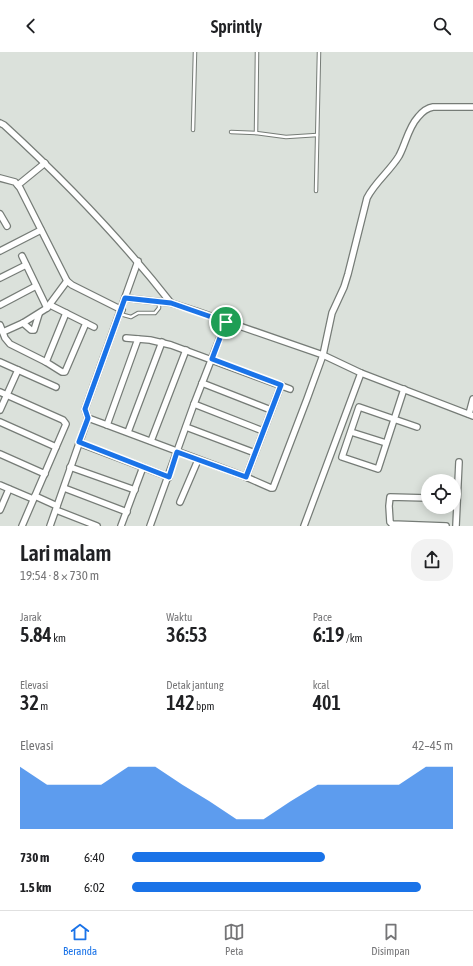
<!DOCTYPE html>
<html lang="id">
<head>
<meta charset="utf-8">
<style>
	:root { --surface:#fff; --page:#f2f2f2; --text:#202124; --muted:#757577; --line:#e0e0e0; --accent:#1a73e8 }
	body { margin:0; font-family:"Asap Condensed",sans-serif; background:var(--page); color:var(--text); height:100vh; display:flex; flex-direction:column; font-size:15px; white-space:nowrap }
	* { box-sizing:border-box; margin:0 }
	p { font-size:13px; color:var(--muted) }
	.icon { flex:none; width:22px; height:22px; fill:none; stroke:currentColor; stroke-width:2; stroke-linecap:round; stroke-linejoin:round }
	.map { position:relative; height:474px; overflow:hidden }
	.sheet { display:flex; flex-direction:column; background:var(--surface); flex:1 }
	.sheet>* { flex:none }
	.controls { position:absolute; left:421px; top:422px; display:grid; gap:8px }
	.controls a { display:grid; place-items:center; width:40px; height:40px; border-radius:50%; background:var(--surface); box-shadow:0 2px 10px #0003; font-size:20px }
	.pin { position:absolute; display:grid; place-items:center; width:34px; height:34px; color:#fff; margin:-17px; border:2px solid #fff; border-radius:50%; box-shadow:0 1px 4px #0007 }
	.round { display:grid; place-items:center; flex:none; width:42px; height:42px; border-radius:16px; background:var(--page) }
	.headline { display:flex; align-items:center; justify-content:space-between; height:68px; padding:0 20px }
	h1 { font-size:22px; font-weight:600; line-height:30px }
	.metrics { display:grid; grid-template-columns:repeat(3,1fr); gap:6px; height:68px; padding:4px 20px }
	.metrics div { display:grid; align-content:center }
	.metrics b { font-size:20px; font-weight:600 }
	.metrics small { font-size:11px; font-weight:400 }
	.metrics p { font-size:11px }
	.chart { height:112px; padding:8px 20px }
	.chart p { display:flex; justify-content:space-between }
	.chart svg { width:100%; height:72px; margin-top:4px; fill:var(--accent); opacity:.7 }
	ul { padding:0 20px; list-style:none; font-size:13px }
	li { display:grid; grid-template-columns:64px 48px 1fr; align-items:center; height:30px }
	li i { height:10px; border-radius:5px; background:var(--accent) }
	header { display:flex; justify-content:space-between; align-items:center; height:52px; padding:0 20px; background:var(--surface); font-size:18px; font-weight:600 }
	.tab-bar { display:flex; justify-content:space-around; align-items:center; height:56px; border-top:1px solid var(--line); background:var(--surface); font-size:11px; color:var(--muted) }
	.tab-bar a { display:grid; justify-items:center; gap:2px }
	.tab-bar .selected { color:var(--accent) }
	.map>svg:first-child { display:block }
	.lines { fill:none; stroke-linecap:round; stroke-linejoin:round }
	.lane-casing { stroke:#767c77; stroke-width:4.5 }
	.street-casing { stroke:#767c77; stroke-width:8 }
	.lane { stroke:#fff; stroke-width:2.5 }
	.street { stroke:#fff; stroke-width:5.5 }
	.route-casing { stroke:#fff; stroke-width:8 }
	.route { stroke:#1a73e8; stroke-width:5 }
</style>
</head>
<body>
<header><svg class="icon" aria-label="back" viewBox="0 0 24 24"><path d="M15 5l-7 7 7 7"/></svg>Sprintly<svg class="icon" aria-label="search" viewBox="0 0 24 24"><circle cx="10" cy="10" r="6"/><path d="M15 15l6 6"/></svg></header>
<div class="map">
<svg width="473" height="474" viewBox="0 0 473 474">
	<rect width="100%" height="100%" fill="#dbe1db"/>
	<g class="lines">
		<defs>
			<g id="lane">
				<path d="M193 78 195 0"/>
				<path d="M231 80 256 81 286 85 317 83"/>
				<path d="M256 81 257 0"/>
				<path d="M316 139 319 0"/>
				<path d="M120 262 131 265 138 261H155L159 256V250"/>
			</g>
			<g id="street">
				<path d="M0 71 4 73C64 128 121 187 171 251"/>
				<path d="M0 126 15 130 20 136 67 229 72 233 122 258"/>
				<path d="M18 133 45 111"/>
				<path d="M0 162 7 174"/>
				<path d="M0 199 41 178"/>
				<path d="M22 204 47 256"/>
				<path d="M138 209 85 357 88 366 107 373 246 425 271 436H273L307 347 323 303 332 261 344 235 348 222 367 146C375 130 390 119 399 104 406 91 408 76 418 65 422 60 427 56 433 55H473"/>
				<path d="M0 226 26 213"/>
				<path d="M125 246 171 251 196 259 323 303 361 321 473 364"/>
				<path d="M0 253 36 234"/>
				<path d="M23 271 31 278H34L39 262"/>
				<path d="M86 271 94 275"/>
				<path d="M0 273 5 286 10 292 46 310 62 320H65L86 271 50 253"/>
				<path d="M3 280 23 271 47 256 67 229"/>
				<path d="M126 286 150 288 171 293 290 337"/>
				<path d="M0 310 56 335"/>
				<path d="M46 310 66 261"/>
				<path d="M202 331 271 358"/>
				<path d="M404 337 378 417 342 405 359 355 417 375"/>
				<path d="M0 340 63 368 66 372 22 474"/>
				<path d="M194 352 263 379"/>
				<path d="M0 358 18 318"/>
				<path d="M469 362 473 347"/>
				<path d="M0 370 56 395"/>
				<path d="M107 373 138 287"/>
				<path d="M186 375 255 401"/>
				<path d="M128 380 162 290"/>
				<path d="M351 380 386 391"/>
				<path d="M151 389 186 298"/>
				<path d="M79 391 169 425"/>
				<path d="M0 402 45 422"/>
				<path d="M70 415 135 438"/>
				<path d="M246 425 281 333"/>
				<path d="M0 433 33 447"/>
				<path d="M64 436 127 460"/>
				<path d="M35 444 57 454"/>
				<path d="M428 446 390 445 389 454 390 470 392 472 446 474"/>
				<path d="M180 450 198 408"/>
				<path d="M0 458 9 437"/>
				<path d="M56 458 97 474"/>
				<path d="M50 474 88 366"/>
				<path d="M121 474 143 415"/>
				<path d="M150 474 194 352 226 270"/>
				<path d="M304 474 361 321"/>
				<path d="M456 474 459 410"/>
			</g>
		</defs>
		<use href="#lane" class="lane-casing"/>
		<use href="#street" class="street-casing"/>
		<use href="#lane" class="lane"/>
		<use href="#street" class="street"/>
	</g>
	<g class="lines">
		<defs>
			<path id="route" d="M125 246 171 251 226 270 212 307 281 333 246 425 177 400 169 425 79 390 88 366 85 357Z"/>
		</defs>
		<use href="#route" class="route-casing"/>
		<use href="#route" class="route"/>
	</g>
</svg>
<div class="controls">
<a><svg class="icon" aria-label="locate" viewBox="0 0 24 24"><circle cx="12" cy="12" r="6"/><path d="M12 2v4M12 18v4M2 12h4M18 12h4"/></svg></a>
</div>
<div class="pin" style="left:226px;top:270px;background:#1e9e55"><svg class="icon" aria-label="arrive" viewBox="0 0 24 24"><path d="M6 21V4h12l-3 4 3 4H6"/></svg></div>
</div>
<section class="sheet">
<div class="headline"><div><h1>Lari malam</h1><p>19:54 · 8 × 730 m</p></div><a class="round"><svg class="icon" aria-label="share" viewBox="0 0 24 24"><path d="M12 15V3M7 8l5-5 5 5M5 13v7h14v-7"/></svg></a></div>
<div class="metrics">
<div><p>Jarak</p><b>5.84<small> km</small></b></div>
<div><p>Waktu</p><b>36:53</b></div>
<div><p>Pace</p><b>6:19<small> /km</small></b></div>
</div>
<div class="metrics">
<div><p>Elevasi</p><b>32<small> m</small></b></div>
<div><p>Detak jantung</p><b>142<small> bpm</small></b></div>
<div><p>kcal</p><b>401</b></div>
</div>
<div class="chart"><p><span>Elevasi</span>42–45 m</p>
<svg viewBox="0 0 160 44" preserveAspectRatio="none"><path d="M0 44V6L10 17L20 17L30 17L40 6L50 6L60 17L70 27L80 38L90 38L100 27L110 17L120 17L130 17L140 17L150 6L160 6V44z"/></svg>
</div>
<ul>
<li><b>730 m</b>6:40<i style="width:60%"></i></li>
<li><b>1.5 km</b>6:02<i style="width:90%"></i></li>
</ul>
</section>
<nav class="tab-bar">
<a class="selected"><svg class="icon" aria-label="home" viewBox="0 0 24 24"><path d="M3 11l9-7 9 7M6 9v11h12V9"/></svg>Beranda</a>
<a><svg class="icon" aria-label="map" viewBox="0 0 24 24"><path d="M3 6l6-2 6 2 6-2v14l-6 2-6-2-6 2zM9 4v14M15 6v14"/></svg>Peta</a>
<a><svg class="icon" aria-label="saved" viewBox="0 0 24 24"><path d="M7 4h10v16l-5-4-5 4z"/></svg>Disimpan</a>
</nav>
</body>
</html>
